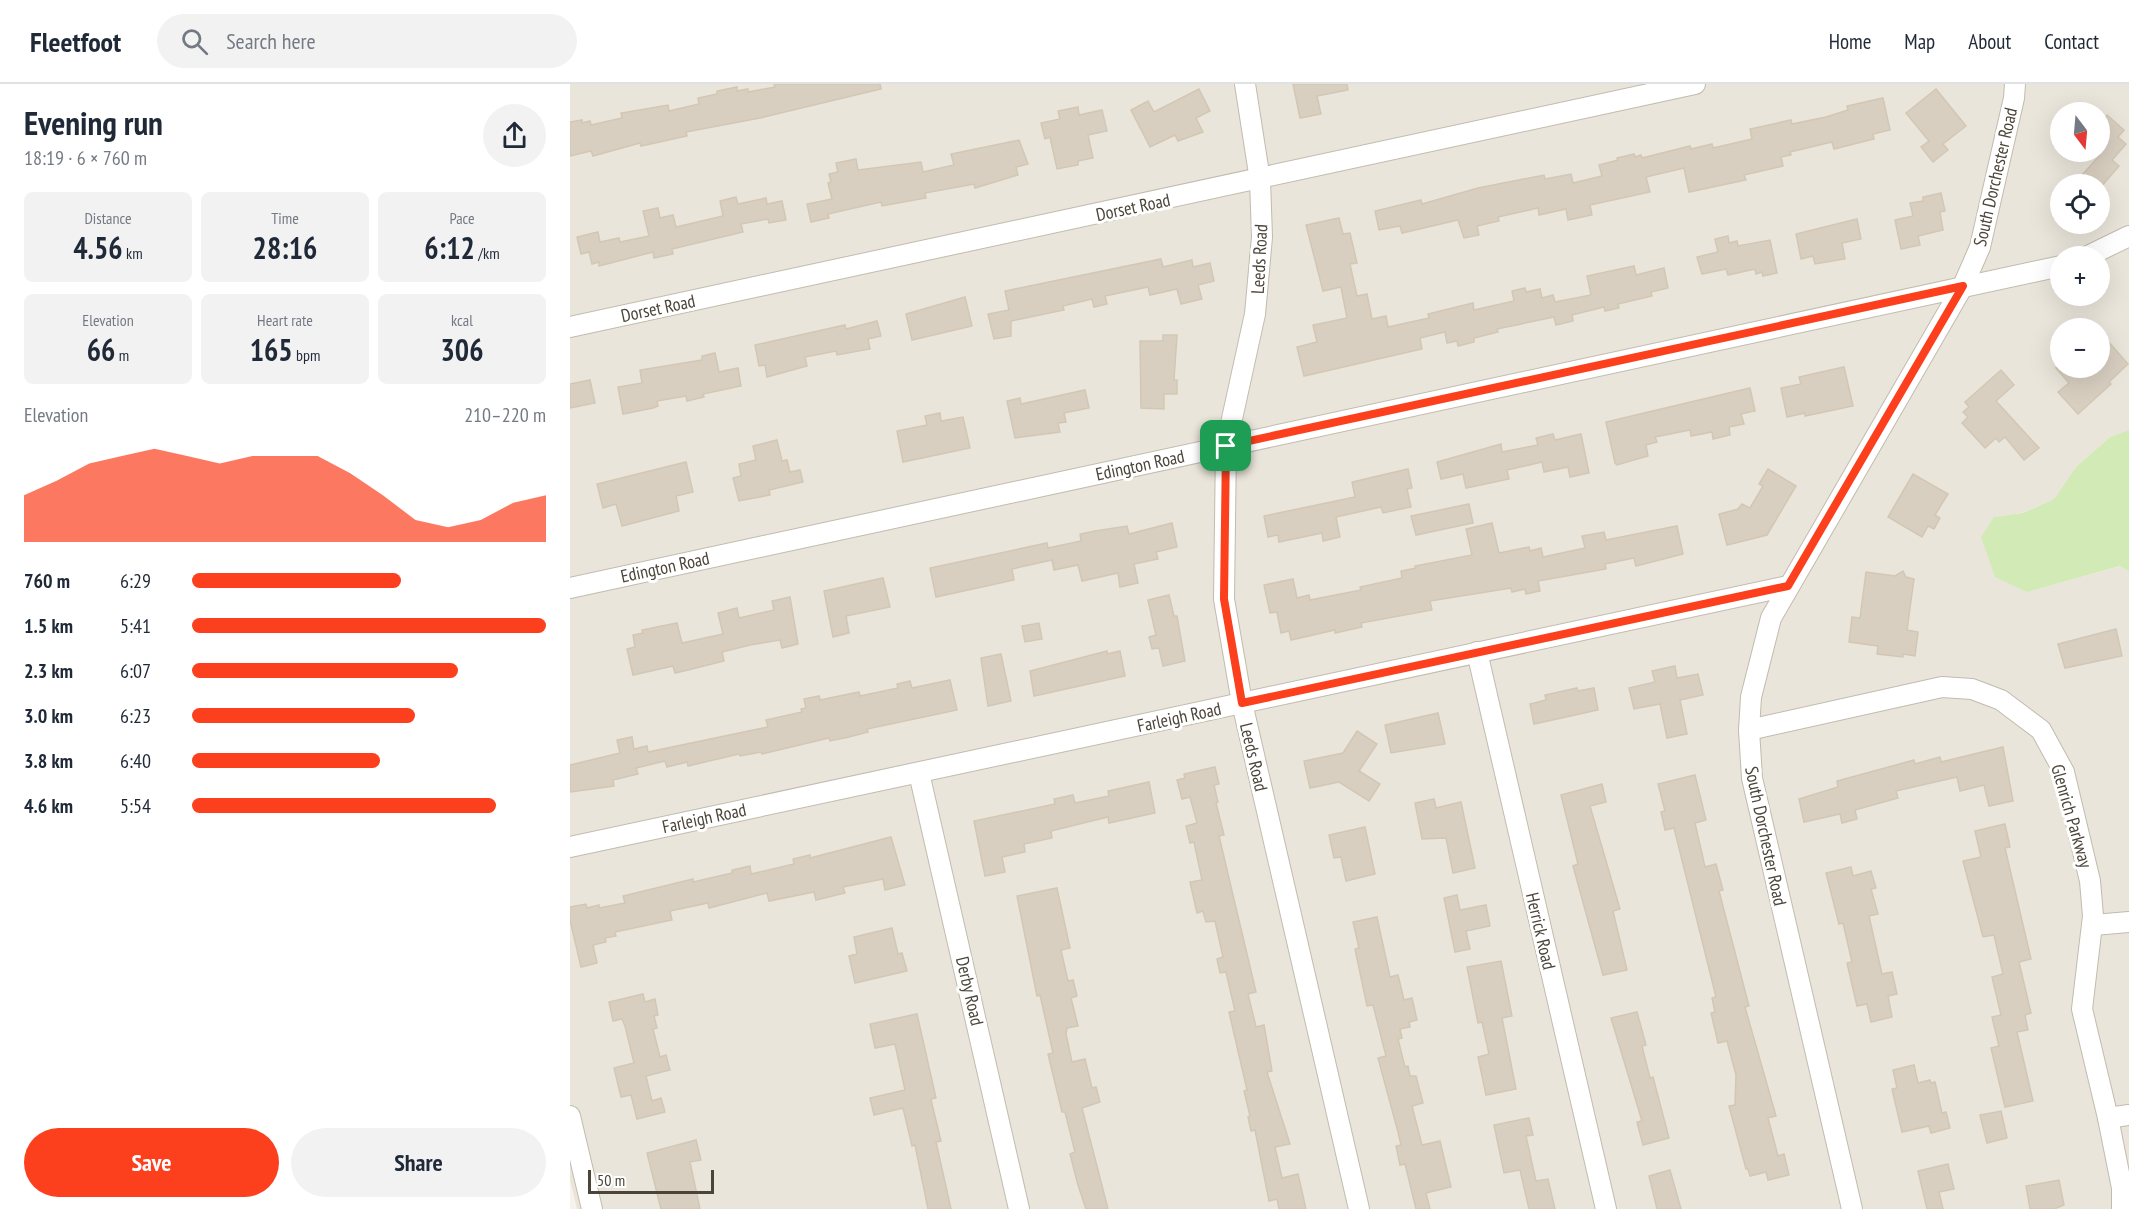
<!DOCTYPE html>
<html lang="en">
<head>
<meta charset="utf-8">
<style>
	:root { --surface:#fff; --page:#f2f2f3; --text:#1f2937; --muted:#747a83; --line:#e0e1e3; --accent:#fc3f1d }
	body { margin:0; font-family:"PT Sans Narrow",sans-serif; background:var(--page); color:var(--text); height:100vh; display:flex; flex-direction:column; font-size:22px; white-space:nowrap }
	* { box-sizing:border-box; margin:0 }
	p { font-size:20px; color:var(--muted) }
	.icon { flex:none; width:33px; height:33px; fill:none; stroke:currentColor; stroke-width:2; stroke-linecap:round; stroke-linejoin:round }
	.map { position:relative; flex:1; overflow:hidden }
	.panel { display:flex; flex-direction:column; background:var(--surface); width:570px }
	.panel>* { flex:none }
	.needle { width:39px; rotate:164deg }
	.tools { position:absolute; left:1480px; top:18px; display:grid; gap:12px }
	.tools a { display:grid; place-items:center; width:60px; height:60px; border-radius:50%; background:var(--surface); box-shadow:0 6px 24px #0002; font-size:30px }
	.scale { position:absolute; left:18px; bottom:15px; width:126px; box-sizing:border-box; padding-left:6px; border:3px solid #4b4439; border-top:0; font-size:16px; line-height:21px; white-space:nowrap; color:#4b4439; -webkit-text-stroke:4px #fff; paint-order:stroke }
	.pin { position:absolute; display:grid; place-items:center; width:51px; height:51px; color:#fff; margin:-26px; border-radius:12px; box-shadow:0 3px 9px #0006 }
	.round { display:grid; place-items:center; flex:none; width:63px; height:63px; border-radius:32px; background:var(--page) }
	.overview { display:flex; align-items:center; justify-content:space-between; height:102px; padding:0 24px }
	h1 { font-size:33px; font-weight:700; line-height:45px }
	.metrics { display:grid; grid-template-columns:repeat(3,1fr); gap:9px; height:102px; padding:6px 24px }
	.metrics div { display:grid; align-content:center; border-radius:9px; background:var(--page); text-align:center }
	.metrics b { font-size:30px; font-weight:700 }
	.metrics small { font-size:16px; font-weight:400 }
	.metrics p { font-size:16px }
	.chart { height:168px; padding:12px 24px }
	.chart p { display:flex; justify-content:space-between }
	.chart svg { width:100%; height:108px; margin-top:6px; fill:var(--accent); opacity:.7 }
	.button { display:flex; gap:12px; margin-top:auto; padding:12px 24px }
	.button a { flex:1; height:69px; border-radius:36px; background:var(--accent); color:#fff; font-size:24px; font-weight:700; line-height:69px; text-align:center }
	.button a+a { background:var(--page); color:var(--text) }
	ul { padding:0 24px; list-style:none; font-size:20px }
	li { display:grid; grid-template-columns:96px 72px 1fr; align-items:center; height:45px }
	li i { height:15px; border-radius:8px; background:var(--accent) }
	header { display:flex; align-items:center; gap:36px; box-sizing:border-box; height:84px; padding:0 30px; background:var(--surface); border-bottom:2px solid var(--line) }
	header strong { font-size:28px }
	nav { display:flex; gap:33px; margin-inline-start:auto; font-size:21px }
	.search { width:420px; height:54px; background:var(--page); display:flex; align-items:center; gap:15px; box-sizing:border-box; padding:0 21px; border-radius:33px; color:var(--muted); font-size:22px }
	main { display:flex; flex:1; min-height:0 }
	.map>svg:first-child { display:block }
	.residential { fill:#eae5da; fill-rule:evenodd }
	.green { fill:#d2eab5 }
	.building { fill:#d8cfc1; stroke:#d3c7b4; stroke-width:1.5 }
	.lines { fill:none; stroke-linecap:round; stroke-linejoin:round }
	.minor-casing { stroke:#c2bbae; stroke-width:22 }
	.minor { stroke:#fff; stroke-width:20 }
	.route-casing { stroke:#fff; stroke-width:12 }
	.route { stroke:#fc3f1d; stroke-width:8 }
	.labels { text-anchor:middle; dominant-baseline:central; stroke-width:6; stroke-linejoin:round; paint-order:stroke }
	.street-label { font-size:18px; fill:#4b4439; stroke:#fff }
</style>
</head>
<body>
<header>
<strong>Fleetfoot</strong>
<div class="search"><svg class="icon" aria-label="search" viewBox="0 0 24 24"><circle cx="10" cy="10" r="6"/><path d="M15 15l6 6"/></svg>Search here</div>
<nav><a>Home</a><a>Map</a><a>About</a><a>Contact</a></nav>
</header>
<main>
<section class="panel">
<div class="overview"><div><h1>Evening run</h1><p>18:19 · 6 × 760 m</p></div><a class="round"><svg class="icon" aria-label="share" viewBox="0 0 24 24"><path d="M12 15V3M7 8l5-5 5 5M5 13v7h14v-7"/></svg></a></div>
<div class="metrics">
<div><p>Distance</p><b>4.56<small> km</small></b></div>
<div><p>Time</p><b>28:16</b></div>
<div><p>Pace</p><b>6:12<small> /km</small></b></div>
</div>
<div class="metrics">
<div><p>Elevation</p><b>66<small> m</small></b></div>
<div><p>Heart rate</p><b>165<small> bpm</small></b></div>
<div><p>kcal</p><b>306</b></div>
</div>
<div class="chart"><p><span>Elevation</span>210–220 m</p>
<svg viewBox="0 0 160 44" preserveAspectRatio="none"><path d="M0 44V25L10 19L20 12L30 9L40 6L50 9L60 12L70 9L80 9L90 9L100 16L110 25L120 35L130 38L140 35L150 28L160 25V44z"/></svg>
</div>
<ul>
<li><b>760 m</b>6:29<i style="width:59%"></i></li>
<li><b>1.5 km</b>5:41<i style="width:100%"></i></li>
<li><b>2.3 km</b>6:07<i style="width:75%"></i></li>
<li><b>3.0 km</b>6:23<i style="width:63%"></i></li>
<li><b>3.8 km</b>6:40<i style="width:53%"></i></li>
<li><b>4.6 km</b>5:54<i style="width:86%"></i></li>
</ul>
<div class="button"><a>Save</a><a>Share</a></div>
</section>
<div class="map">
<svg width="1559" height="1125" viewBox="0 0 1559 1125">
	<rect width="100%" height="100%" fill="#f6f3ec"/>
	<path class="residential" d="M0 0H1559V346L1540 353 1506 383 1484 415 1452 429 1424 433 1456 508 1551 482 1559 487V1125H7L0 1096ZM1491 28H1530V68H1491ZM1491 100H1530V140H1491ZM1491 172H1530V212H1491ZM1491 244H1530V284H1491Z"/>
	<path class="green" d="M1559 346V487L1550 482 1457 508 1425 493 1411 453 1424 433 1453 429 1484 415 1506 383 1540 353Z"/>
	<g class="building">
		<path d="M204 0H310L311 5 190 34 116 48 117 52 71 62 70 59 23 72 21 67 0 72V38L12 36V39L20 37 21 41 52 34 51 29 98 21 99 27 129 20 128 14 147 10V7L167 3V7L178 5V8L205 3Z"/>
		<path d="M723 0H777L778 6 747 12 751 30 730 34Z"/>
		<path d="M629 5 640 27 626 34 633 48 608 57 605 51 580 63 561 26 578 17 584 28Z"/>
		<path d="M1366 5 1396 42 1373 60 1378 66 1363 78 1351 63 1359 57 1336 29Z"/>
		<path d="M1313 14 1320 46 1303 50 1304 55 1264 65 1262 58 1220 68 1221 71 1211 73 1213 82 1174 91 1176 96 1119 108 1114 84 1076 93 1080 108 1020 121 1022 131 998 136 996 125 969 131 968 124 928 133 929 137 907 142 909 151 894 154 888 136 832 149 830 142 809 146 805 127 851 116 852 120 908 104 974 91 975 95 1001 90 1003 99 1032 92 1029 81 1048 76 1047 74 1064 70 1065 73 1071 71 1072 74 1120 62 1121 65 1142 60 1143 64 1182 55 1180 45 1221 36 1222 40 1256 33 1278 26 1277 22Z"/>
		<path d="M508 23 509 31 532 26 537 47 518 51 523 74 508 77V81L487 85 480 53 475 55 471 39 490 35 488 27Z"/>
		<path d="M1537 31 1554 46 1548 53 1556 60 1542 76 1549 82 1530 104V100H1523L1512 91 1530 71V39Z"/>
		<path d="M449 56 458 80 446 83 448 91 405 104 404 100 388 103 355 109 356 114 312 122 311 118 258 130 259 134 241 138 237 120 262 115 258 99 261 98 259 90 268 88 266 79 286 75 288 86 351 78 353 88 384 81 381 70Z"/>
		<path d="M1371 109 1375 127 1370 128 1373 146 1348 152 1350 161 1331 165 1325 136 1343 132 1340 119 1353 117V113Z"/>
		<path d="M166 113 168 120 196 114 197 120 212 117 216 136 199 139 198 135 171 140 173 148 102 165 103 170 84 174 83 168 29 182V178L22 180 19 168 11 170 7 153 28 148 30 158 49 154 50 158 79 152 73 127 88 124 90 134 103 131 106 143 153 132 150 117Z"/>
		<path d="M769 134 773 150 780 149 787 179 780 180 787 212 797 210 802 235 816 232 818 243 859 234 858 230 903 219 904 226 944 217 942 207 955 204 956 208 970 205 972 214 983 211 985 218 1021 211 1017 192 1064 182 1066 191 1094 184 1098 204 1081 208 1082 212 1048 220 1049 224 1035 227 1034 223 1002 231 1003 237 986 241 984 233 927 245 928 248 904 254V258L888 262 887 257 877 259 875 248 850 254 852 265 734 292 727 263 747 258 743 241 777 234 771 203 753 207 736 141Z"/>
		<path d="M1287 135 1291 155 1272 159 1275 175 1245 180 1243 172 1231 175 1226 150Z"/>
		<path d="M1158 152 1159 159 1167 157 1168 162 1200 156 1207 189 1193 192 1192 188 1186 190 1185 185 1158 191 1156 185 1132 190 1127 173 1148 168 1145 155Z"/>
		<path d="M591 175 593 183 622 176 623 183 640 179 644 197 628 201 632 215 611 220 607 205 580 211 578 203 535 212 537 220 524 223 522 215 493 222 494 226 441 237V252L424 255 418 230 439 226 435 207Z"/>
		<path d="M395 213 402 242 342 256 336 230Z"/>
		<path d="M307 237 311 252 298 255 300 265 267 271 266 267 235 273 237 282 197 293 195 281 189 282 185 261 275 241 276 245Z"/>
		<path d="M1530 248 1558 280 1539 298 1541 300 1508 330 1488 308 1499 299 1486 284H1530Z"/>
		<path d="M593 251H607L604 296H607V310H594V325L571 324 570 257H593Z"/>
		<path d="M145 269 149 288 168 284 171 302 133 310 134 313 117 317 116 312 87 317 88 322 83 324 53 330 48 303 72 299 70 286 132 276V272Z"/>
		<path d="M1274 283 1283 322 1235 332V329L1217 333 1211 304 1231 300 1229 293Z"/>
		<path d="M1431 286 1444 301 1426 317 1469 364 1454 376 1435 353 1429 358 1426 354 1415 364 1392 339 1398 333 1393 328 1399 323 1395 318Z"/>
		<path d="M20 296 25 319 0 324V300Z"/>
		<path d="M1180 304 1185 327 1171 330 1174 340 1159 343 1160 351 1143 355 1142 348 1121 352 1120 346 1085 353 1087 358 1076 361 1078 372 1047 381 1045 379 1036 338Z"/>
		<path d="M515 306 519 324 494 329 496 338 488 339 490 348 445 354 437 317 450 314 451 320Z"/>
		<path d="M370 329 371 337 393 333 400 364 333 378 327 347 357 341 355 332Z"/>
		<path d="M983 350 985 356 1011 350 1019 389 1000 393 998 383 974 388 972 378 937 386 939 395 896 404 893 390 871 395 867 378 931 360 932 368 968 361 966 354Z"/>
		<path d="M207 356 212 377 217 376 220 388 230 386 233 398 199 406 200 411 169 417 163 394 171 392 169 380 186 376 183 362Z"/>
		<path d="M116 378 123 408 106 412 109 427 52 442 46 420 33 424 27 400Z"/>
		<path d="M838 385 842 404 837 405 841 423 813 429 811 423 766 433 770 453 753 457 752 449 709 458 708 451 698 453 694 432 785 413 782 398Z"/>
		<path d="M1198 385 1226 402 1197 451 1157 461 1149 430 1168 425 1172 420 1180 424 1193 402 1189 400Z"/>
		<path d="M1343 390 1378 410 1365 431 1370 434 1364 445 1358 442 1352 453 1318 433Z"/>
		<path d="M899 420 903 439 846 451 841 432Z"/>
		<path d="M602 439 607 463 586 468 588 475 564 480 568 499 550 503 548 489 512 497 508 481 484 486 482 476 442 485 444 496 366 513 360 484 477 459 478 464 511 457 510 450 525 447 557 442 559 450Z"/>
		<path d="M922 439 929 469 959 463 960 467 971 464 973 473 1015 464 1012 452 1034 448 1036 456 1107 442 1113 470 1066 482 1064 474 1035 480 1036 485 968 497 970 507 956 510 955 505 942 508 941 504 860 517 862 526 791 539 792 543 765 549V546L721 556 719 547 711 549 707 528 700 529 694 501 723 495 727 514 739 511 740 516 791 506 790 503 832 494 831 487 846 484 845 482 902 471 896 445Z"/>
		<path d="M1333 487 1336 493 1344 495 1337 546 1348 548 1345 572 1333 570V573L1307 570 1308 562 1279 558 1282 533 1290 534 1296 488 1325 492Z"/>
		<path d="M313 494 320 523 276 532 279 549 263 553 254 507Z"/>
		<path d="M599 511 604 532H607L615 577 593 582 589 564 582 565 579 553 586 551 578 516Z"/>
		<path d="M220 513 228 560 212 564 210 556 180 561 152 568 154 577 118 586 105 589 103 582 63 591 57 565 65 563 63 551 73 549 72 546 107 539 112 559 153 550 148 529 167 524 169 534 204 526 202 517Z"/>
		<path d="M469 539 472 555 455 558 452 542Z"/>
		<path d="M1546 545 1552 572 1495 584 1488 560Z"/>
		<path d="M537 567V570L550 567 555 592 464 612 460 587Z"/>
		<path d="M431 570 441 617 418 622 411 574Z"/>
		<path d="M1105 582 1107 594 1128 590 1133 611 1110 616 1117 650 1097 654 1090 620 1064 625 1059 604 1085 598 1082 587Z"/>
		<path d="M380 596 387 626 297 645 298 648 279 653 260 657 259 654 192 670 191 668 170 672 169 670 118 682 117 678 97 683 95 677 66 684 68 690 43 696 44 702 0 708V681L50 669 47 656 62 653 64 665 77 662 78 668 198 643 196 636 232 628 231 625 236 624 234 615 249 612 250 616 289 608 290 612 328 604 327 600 340 597 342 604Z"/>
		<path d="M1007 604 1008 607 1024 604 1028 626 964 640 960 620 976 616 975 611Z"/>
		<path d="M868 629 875 660 821 669 815 641Z"/>
		<path d="M787 647 807 660 789 687 810 700 799 717 769 698 740 704 734 677 773 669Z"/>
		<path d="M1433 663 1443 717 1419 722 1414 701 1390 707 1387 693 1326 707 1328 714 1285 726 1287 735 1272 739 1270 730 1234 738 1229 715 1268 703 1267 697 1344 676 1345 680 1370 673 1371 678Z"/>
		<path d="M645 683 649 700 644 701 648 718 646 719 654 751 649 752 686 908 678 910 686 943 694 941 702 987 697 988 720 1060 705 1063 712 1094 728 1090 736 1125H709L707 1115 699 1117 685 1046 681 1047 678 1033 680 1032 674 1007 677 1006 659 928 665 927 656 888 650 889 647 875 653 873 645 837 636 838 633 827 627 829 620 798 632 796 624 758 620 759 616 742 627 739 620 713 612 715 607 696 615 694 614 690Z"/>
		<path d="M1125 691 1136 736 1125 739 1135 783 1146 780 1153 806 1149 807 1179 922 1175 923 1206 1032 1198 1034 1208 1072 1214 1070 1219 1091 1198 1096 1196 1088 1180 1092 1178 1085H1176L1159 1022 1165 1021 1166 991 1157 957 1148 959 1141 929 1145 928 1142 914 1146 913 1104 744 1095 746 1091 728 1095 727 1088 700Z"/>
		<path d="M579 698 585 729 539 739 538 733 481 747 482 754 454 760 455 768 432 773 435 788 415 792 404 737 485 720 484 715 503 711 505 719 539 712 538 707Z"/>
		<path d="M1032 700 1036 718 1020 722 1050 825 1043 827 1057 886 1033 891 1003 782 1008 780 991 711Z"/>
		<path d="M864 715 866 724 891 718 905 784 883 789 876 754 852 755 845 719Z"/>
		<path d="M1435 740 1440 763 1435 764 1461 875 1449 878 1461 929 1455 931 1458 946 1447 948 1463 1017 1435 1023 1421 964 1429 962 1422 933 1431 931 1422 893 1433 890 1424 851 1413 853 1393 777 1411 773 1405 747Z"/>
		<path d="M795 743 805 790 776 797 771 773 764 774 759 751Z"/>
		<path d="M321 753 335 801 315 806 313 795 273 803 275 809 246 816 244 808 199 817 197 809 139 824 138 819 100 827 102 836 45 848 46 852 35 854 36 858 23 861 27 879 11 883 0 836V823L16 820 17 824 29 821V824L55 819 53 812 123 795V798L162 789V786L180 782 181 790 224 780 223 775 240 771V774Z"/>
		<path d="M1281 783 1283 792 1301 787 1306 804 1301 805 1308 830 1299 832 1312 890 1322 888 1327 910 1318 912 1322 933 1301 938 1297 920 1287 922 1277 879 1282 878 1273 839 1269 840 1256 789Z"/>
		<path d="M487 804 500 864 491 866 498 897 503 896 507 912 501 914 508 942 497 944 496 950 502 978 515 975 522 1004 526 1003 530 1018 512 1024 538 1125H516L508 1101 500 1070 505 1068 495 1028H492L478 970 483 969 470 911 467 912 447 812Z"/>
		<path d="M887 811 890 826 916 821 920 842 896 847 900 865 885 868 874 814Z"/>
		<path d="M807 833 820 893 828 891 834 916 842 914 847 936 839 938 840 943 830 945 832 954 828 955 835 983 838 982 840 992H846L853 1019 842 1022 852 1061 870 1057 881 1103 856 1109 860 1125H846L835 1080 830 1081 826 1062 831 1061 828 1048 808 974 816 972 803 921 797 922 785 865 789 864 783 838Z"/>
		<path d="M322 844 328 870 332 869 337 887 285 899 279 872 287 870 284 853Z"/>
		<path d="M931 877 942 932 932 934 946 1005 916 1011 908 973 919 970 912 938 908 939 897 883Z"/>
		<path d="M73 910 75 918 85 915 88 931 84 932 87 944 83 945 90 973 96 971 100 986 76 992 82 1017 91 1014 95 1028 67 1035 61 1011 51 1013 44 984 64 979 55 942 52 935 43 937 39 918Z"/>
		<path d="M1067 928 1076 961 1072 962 1080 994 1083 993 1099 1054 1073 1061 1067 1038 1072 1037 1041 934Z"/>
		<path d="M347 930 366 1014 361 1015 362 1020 371 1057 366 1058 381 1125H358L345 1061 342 1062 333 1024 304 1031 300 1014 335 1006 325 960 305 964 300 940Z"/>
		<path d="M1344 981 1348 999 1360 996 1361 999 1365 998 1372 1029 1376 1028 1380 1044 1361 1049 1359 1042 1332 1048 1322 1005 1327 1004 1323 986Z"/>
		<path d="M1431 1027 1437 1054 1417 1059 1410 1031Z"/>
		<path d="M959 1034 963 1051 956 1052 966 1097 978 1095 985 1125H959L950 1086 934 1089 924 1041Z"/>
		<path d="M126 1056 131 1076 120 1078 130 1125H91L77 1069Z"/>
		<path d="M1378 1080 1384 1105 1369 1108 1373 1125H1357L1348 1087Z"/>
		<path d="M1100 1086 1111 1125H1087L1079 1092Z"/>
		<path d="M1489 1096 1494 1121 1484 1125H1460L1456 1102Z"/>
	</g>
	<g class="lines">
		<defs>
			<g id="minor">
				<path d="M675 0 690 96 692 153 685 230 656 362 654 515 672 619 789 1125"/>
				<path d="M1518 172 1559 152"/>
				<path d="M0 243 1125 0"/>
				<path d="M0 504 1491 182"/>
				<path d="M907 568 1036 1125"/>
				<path d="M1179 646 1372 603 1402 605 1431 616 1471 646 1494 688 1520 797 1523 832 1512 925 1538 1034 1552 1104V1125"/>
				<path d="M349 689 449 1125"/>
				<path d="M0 763 1218 502"/>
				<path d="M1524 841 1559 838"/>
				<path d="M0 1032 22 1125"/>
				<path d="M1538 1034 1559 1031"/>
				<path d="M1282 1125 1182 694 1179 646 1181 613 1201 534 1393 202 1410 163 1444 14 1445 0"/>
			</g>
		</defs>
		<use href="#minor" class="minor-casing"/>
		<use href="#minor" class="minor"/>
	</g>
	<g class="lines">
		<defs>
			<path id="route" d="M1393 202 1218 502 672 619 654 515 656 362Z"/>
		</defs>
		<use href="#route" class="route-casing"/>
		<use href="#route" class="route"/>
	</g>
	<g class="labels">
		<g class="street-label">
			<text transform="translate(1425 93) rotate(-77)">South Dorchester Road</text>
			<text transform="translate(563 123) rotate(-12)">Dorset Road</text>
			<text transform="translate(689 175) rotate(-87)">Leeds Road</text>
			<text transform="translate(88 224) rotate(-12)">Dorset Road</text>
			<text transform="translate(570 381) rotate(-12)">Edington Road</text>
			<text transform="translate(95 483) rotate(-12)">Edington Road</text>
			<text transform="translate(609 633) rotate(-12)">Farleigh Road</text>
			<text transform="translate(684 673) rotate(77)">Leeds Road</text>
			<text transform="translate(1502 732) rotate(74)">Glenrich Parkway</text>
			<text transform="translate(134 734) rotate(-12)">Farleigh Road</text>
			<text transform="translate(1196 752) rotate(78)">South Dorchester Road</text>
			<text transform="translate(971 847) rotate(77)">Herrick Road</text>
			<text transform="translate(400 907) rotate(77)">Derby Road</text>
		</g>
	</g>
</svg>
<div class="tools">
<a><svg class="needle" viewBox="-14 -14 28 28"><path d="M0-13l5 13h-10z" fill="#e53935"/><path d="M0 13l5-13h-10z" fill="#747a83"/></svg></a>
<a><svg class="icon" aria-label="locate" viewBox="0 0 24 24"><circle cx="12" cy="12" r="6"/><path d="M12 2v4M12 18v4M2 12h4M18 12h4"/></svg></a>
<a>+</a>
<a>−</a>
</div>
<div class="scale">50 m</div>
<div class="pin" style="left:656px;top:362px;background:#1e9e55"><svg class="icon" aria-label="arrive" viewBox="0 0 24 24"><path d="M6 21V4h12l-3 4 3 4H6"/></svg></div>
</div>
</main>
</body>
</html>
